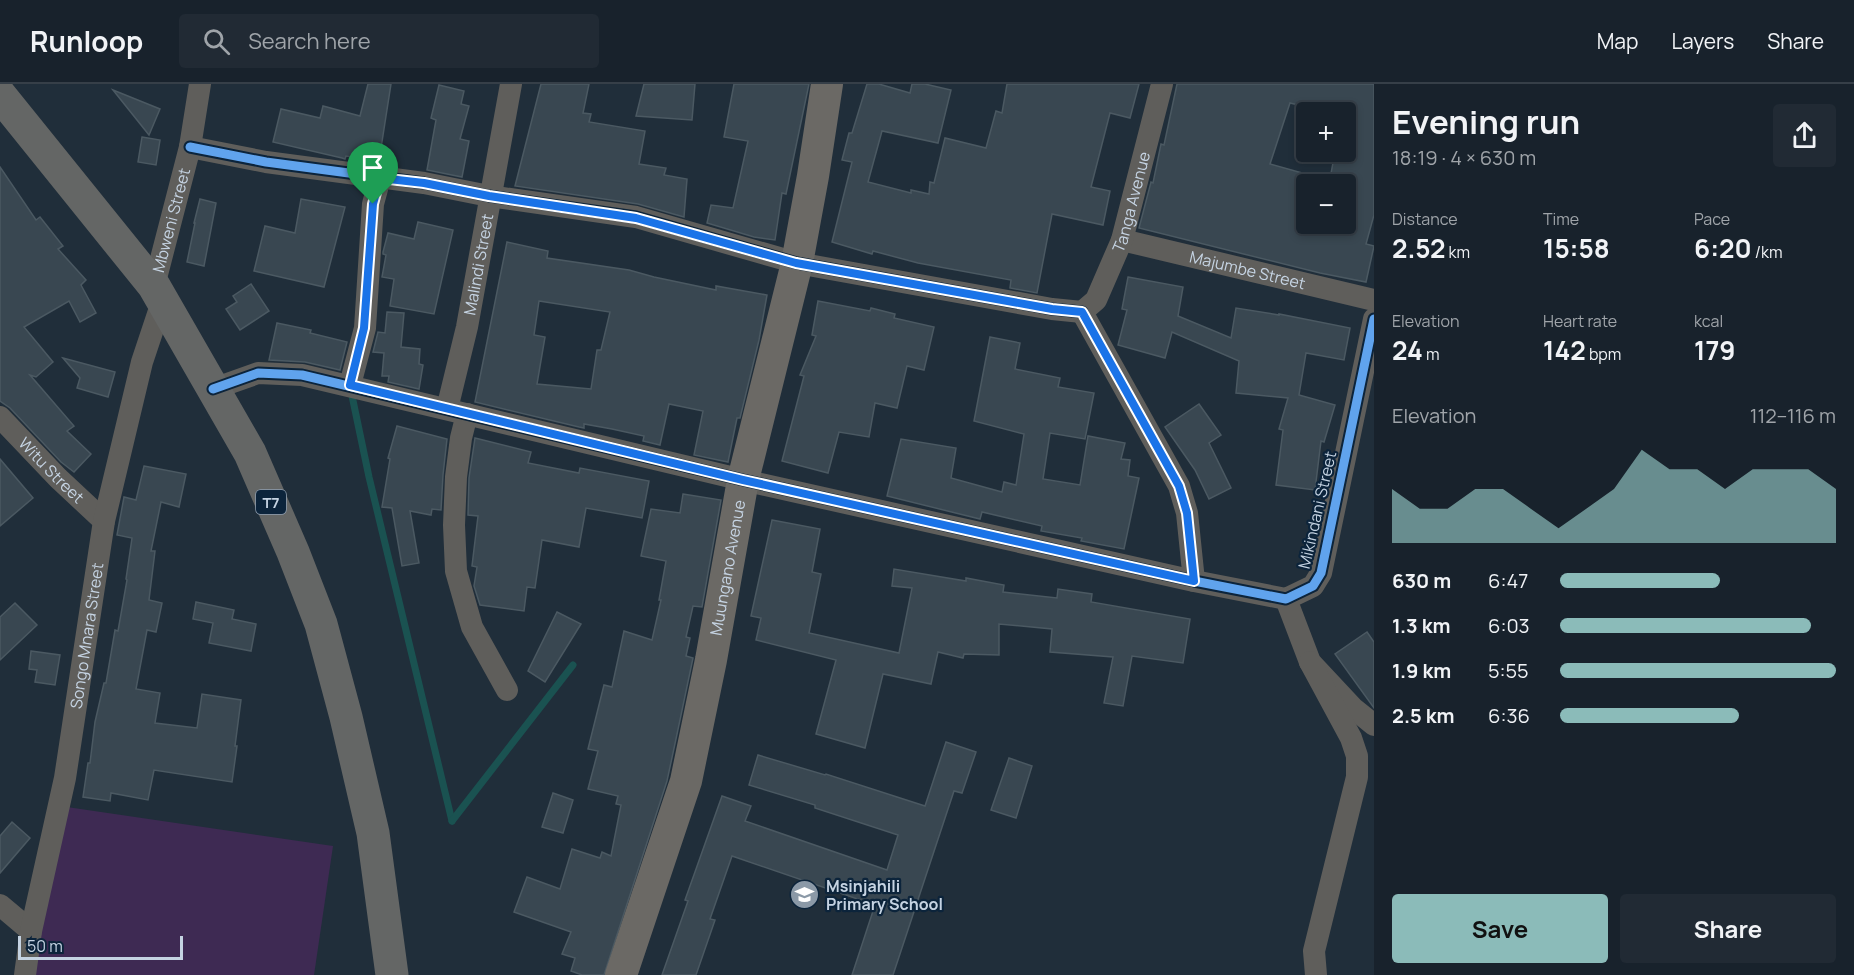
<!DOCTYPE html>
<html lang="en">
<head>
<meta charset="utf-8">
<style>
	:root { --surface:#18222c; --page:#212a34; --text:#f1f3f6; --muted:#9fa4a9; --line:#363f48; --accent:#8bbbb9 }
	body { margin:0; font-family:Manrope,sans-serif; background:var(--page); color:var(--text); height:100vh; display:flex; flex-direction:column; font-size:22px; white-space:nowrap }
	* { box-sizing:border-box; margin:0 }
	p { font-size:20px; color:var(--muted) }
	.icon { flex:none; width:33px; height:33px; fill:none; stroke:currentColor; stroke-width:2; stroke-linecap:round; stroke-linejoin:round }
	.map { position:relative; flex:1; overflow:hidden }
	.drawer { display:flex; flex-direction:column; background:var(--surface); width:480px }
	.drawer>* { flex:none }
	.buttons { position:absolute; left:1296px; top:18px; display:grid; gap:12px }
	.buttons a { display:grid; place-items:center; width:60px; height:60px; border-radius:6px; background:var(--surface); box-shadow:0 3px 9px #0003,0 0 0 2px var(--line); font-size:30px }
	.scale { position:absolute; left:18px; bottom:15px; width:165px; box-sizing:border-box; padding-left:6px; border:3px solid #c5d3e2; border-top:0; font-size:16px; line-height:21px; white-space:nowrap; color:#c5d3e2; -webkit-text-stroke:4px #0c243b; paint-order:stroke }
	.pin { position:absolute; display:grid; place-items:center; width:51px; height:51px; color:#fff; margin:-62px -26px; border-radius:50% 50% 50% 0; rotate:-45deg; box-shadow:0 0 6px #0007 }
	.pin .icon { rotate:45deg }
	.round { display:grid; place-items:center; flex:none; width:63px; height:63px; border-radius:6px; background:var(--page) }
	.summary { display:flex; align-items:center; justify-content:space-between; height:102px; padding:0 18px }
	h1 { font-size:33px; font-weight:700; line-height:45px }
	.figures { display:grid; grid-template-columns:repeat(3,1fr); gap:9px; height:102px; padding:6px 18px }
	.figures div { display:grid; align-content:center }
	.figures b { font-size:26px; font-weight:700 }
	.figures small { font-size:16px; font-weight:400 }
	.figures p { font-size:16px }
	.chart { height:168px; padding:12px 18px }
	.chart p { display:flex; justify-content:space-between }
	.chart svg { width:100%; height:108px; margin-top:6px; fill:var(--accent); opacity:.7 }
	.action { display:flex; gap:12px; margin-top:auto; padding:12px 18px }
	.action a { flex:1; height:69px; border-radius:6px; background:var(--accent); color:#111; font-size:24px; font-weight:700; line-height:69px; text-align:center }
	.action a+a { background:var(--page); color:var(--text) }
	ul { padding:0 18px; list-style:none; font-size:20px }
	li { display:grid; grid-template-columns:96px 72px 1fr; align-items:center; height:45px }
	li i { height:15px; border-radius:8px; background:var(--accent) }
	header { display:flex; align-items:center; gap:36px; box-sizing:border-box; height:84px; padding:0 30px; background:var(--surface); border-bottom:2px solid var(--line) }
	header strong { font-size:28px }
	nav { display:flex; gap:33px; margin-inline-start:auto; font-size:21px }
	.search { width:420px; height:54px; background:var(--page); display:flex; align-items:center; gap:15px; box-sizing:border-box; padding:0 21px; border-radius:6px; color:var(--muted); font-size:22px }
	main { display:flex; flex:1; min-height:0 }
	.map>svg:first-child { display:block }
	.green { fill:#3e2a53 }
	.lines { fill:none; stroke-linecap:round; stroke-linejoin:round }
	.stream { stroke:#1a5251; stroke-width:7 }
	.building { fill:#394751; stroke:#4b5962; stroke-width:1.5; fill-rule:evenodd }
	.minor { stroke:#5f5e5b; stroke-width:22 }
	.secondary { stroke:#6b6965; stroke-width:32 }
	.trunk { stroke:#646665; stroke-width:33 }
	.cycleway-casing { stroke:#0c243b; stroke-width:13 }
	.cycleway { stroke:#60a3ed; stroke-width:9 }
	.route-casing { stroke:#fff; stroke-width:12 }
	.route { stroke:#1a73e8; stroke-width:8 }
	.labels { text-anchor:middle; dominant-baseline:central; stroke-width:4.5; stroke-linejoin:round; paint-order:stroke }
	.shield { fill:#0c243b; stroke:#8e9eb0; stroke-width:1.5 }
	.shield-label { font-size:15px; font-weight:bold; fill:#c5d3e2 }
	.street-label { font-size:16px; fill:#c5d3e2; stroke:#0c243b }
	.poi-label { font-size:16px; font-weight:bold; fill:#c5d3e2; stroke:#0c243b; text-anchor:start }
</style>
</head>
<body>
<header>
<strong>Runloop</strong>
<div class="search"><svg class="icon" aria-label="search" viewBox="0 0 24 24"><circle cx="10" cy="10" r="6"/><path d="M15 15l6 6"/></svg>Search here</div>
<nav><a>Map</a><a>Layers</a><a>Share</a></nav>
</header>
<main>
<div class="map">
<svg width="1374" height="891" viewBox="0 0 1374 891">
	<rect width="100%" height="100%" fill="#202e3a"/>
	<path class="green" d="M60 722 333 762 314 891H35Z"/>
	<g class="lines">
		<g class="stream">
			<path d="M351 307 369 393 452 737"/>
			<path d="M452 737 573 581"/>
		</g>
	</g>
	<g class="building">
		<path d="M368 0H391L379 77 346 72 345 75 342 74 273 58 281 25 320 34 323 22 360 32Z"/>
		<path d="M541 0H589L583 29 591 30 589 38 645 47 639 80 666 84 664 91 687 95 684 133 638 120 515 102Z"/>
		<path d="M644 0H695L692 36 636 32Z"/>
		<path d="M734 0H809L786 110 782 109 775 156 754 153 707 139 711 121 733 124 748 57 724 53Z"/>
		<path d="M867 0H879L910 9 912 0H925L951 6 938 59 882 47 868 98 911 109V106L929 110 930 98 934 99 945 54 986 64 996 27 1002 29 1007 0H1139L1130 34 1110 29 1091 103 1110 107 1103 141 1052 130 1037 209 1010 204 1011 196 918 179 873 167 872 170 832 158 852 78 842 76 849 49H852Z"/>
		<path d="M1177 0H1374V131L1366 160 1374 162 1366 198 1320 189 1139 144 1151 98 1153 99 1161 60 1164 61ZM1290 19 1327 28H1346V68H1335L1329 100H1346V140H1306V90L1270 80Z"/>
		<path d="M439 1 464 7 461 20 469 22 460 55 469 57 462 93 427 86 436 36 431 34Z"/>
		<path d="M113 6 160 25 149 51Z"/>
		<path d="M142 53 160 56 156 81 138 78Z"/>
		<path d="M0 83 36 136 40 133 63 162 58 165 86 196 81 201 96 229 80 238 69 217 24 243 53 278 36 293 30 291 74 342 67 347 91 370 74 388 61 378 10 324 0 317Z"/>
		<path d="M200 115 216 119 204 182 187 178 195 139H194Z"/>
		<path d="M301 115 345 123 324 203 254 187 265 142 295 149Z"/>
		<path d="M418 138 453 146 434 230 390 222 394 195 382 193 386 171 383 170V168L388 149 414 155Z"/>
		<path d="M507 158 548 167 547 174 629 186 654 193 716 206V202L767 211 759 256 740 334H737L728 378 694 371 703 327 669 320 660 361 643 357 644 352 612 345 584 340V344L579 343 475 318ZM539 217 610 228 601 266H597L591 305 537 300 545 253 534 251Z"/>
		<path d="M1128 193 1183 203 1178 232 1231 254 1236 224 1279 231V230L1350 244 1344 276 1306 269 1299 311 1335 321 1324 358 1321 357 1315 406 1276 401 1283 346 1279 345 1288 314 1236 309 1239 277 1172 248 1165 274 1118 261 1127 226 1122 225Z"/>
		<path d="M251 200 269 227 240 246 226 225 237 218 233 212Z"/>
		<path d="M818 217 870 227 871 224 895 230 894 234 934 243 924 286 907 282 897 324 875 319 869 353 839 348 828 389 782 377 804 292 800 291 816 252 812 251Z"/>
		<path d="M387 228 404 229 401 263 420 265 419 280 423 281 419 305 388 298 389 292H382L384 269 373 268 378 248 385 249Z"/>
		<path d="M277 239 311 246 310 249 347 258 340 286 305 278 269 276Z"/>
		<path d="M990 253 1020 259 1015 285 1060 294 1058 303 1094 309 1085 355 1050 349 1043 395 1080 401 1088 352 1125 359 1121 375 1130 376 1128 392 1139 394 1124 465 1081 457 1082 454 1041 447 1042 442 982 428 980 435 887 412 901 355 956 364 951 394 1002 408 1004 398 1016 401 1024 350 974 337Z"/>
		<path d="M63 274 115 288 108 313 77 304 80 294Z"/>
		<path d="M1199 320 1221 351 1209 359 1231 404 1209 415 1195 386 1165 343Z"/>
		<path d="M397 342 447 355 443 391 441 426 432 425 431 431 410 427 419 479 402 482 392 424 382 423 390 375 388 374Z"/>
		<path d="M475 354 531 368 528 379 579 389 580 384 649 397 642 434 586 424 579 463 542 456 535 504 527 503 524 527 480 521 474 502 477 483 472 482 478 432 468 431 469 394Z"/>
		<path d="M0 375 33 414 0 442Z"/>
		<path d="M144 382 186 390 179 423 161 418 151 467H155L149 516 162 519 156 548 147 546 136 605 160 609 155 639 197 644 202 610 241 616 235 662H237L232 698 154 686 148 716 111 709 110 717 83 713 88 679H90L95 638 104 599H106L115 546 118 547 127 496 126 495 132 454 117 451 124 413 136 416Z"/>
		<path d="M683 410 721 416 702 523 693 522 686 553 690 554 686 572 693 574 676 655 667 697 604 891H582L571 887 575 874 562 870 571 848 514 828 527 793 560 805 572 765 600 774 602 768 611 772 621 721 616 720 618 712 588 705 598 667 588 665 604 601 612 603 624 547 652 556 661 516H659L666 477 641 472 651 425 680 429Z"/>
		<path d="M772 436 820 445 812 488 821 490 809 549 899 569 912 504 892 502 894 485 966 497V494L1004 501 1003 508 1057 514 1058 505 1092 510 1091 518 1190 535 1183 579 1132 572 1123 622 1104 619 1113 573 1050 568 1052 545 999 540V571L964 570 963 574 938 568 931 600 883 590 865 664 816 650 836 576 756 556 761 534 751 532Z"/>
		<path d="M196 518 234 526 232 535 256 540 251 567 209 559 213 539 193 535Z"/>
		<path d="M15 519 37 541 0 576V533Z"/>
		<path d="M557 528 581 540 545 598 528 587Z"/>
		<path d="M1367 548 1374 558V624L1335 570Z"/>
		<path d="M31 567 60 571 55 601 35 598 37 586 29 585Z"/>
		<path d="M946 658 976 668 962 709 954 707 893 891H852L875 821 732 772 710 835 715 836 696 891H662L688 817 685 816 722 712 751 722 745 737 887 786 898 751 815 724V721L749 701 758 671 825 691 826 690 925 722Z"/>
		<path d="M1009 674 1032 682 1016 734 991 726Z"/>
		<path d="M553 709 573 716 563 749 542 743Z"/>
		<path d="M12 738 30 754 0 789V752Z"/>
	</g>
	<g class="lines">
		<g class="minor">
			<path d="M190 63 266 78 424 99 489 112 636 133 797 179 1052 225 1082 228"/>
			<path id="s1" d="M1122 156 1374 216"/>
			<path id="s2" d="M154 202 190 63 200 0"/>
			<path d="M1082 228 1179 402 1187 429 1194 497"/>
			<path id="s3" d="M1082 228 1096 216 1122 156 1162 0"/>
			<path d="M350 301 365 244 373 120 380 94"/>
			<path d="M213 305 258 289 302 291 743 396 1194 497 1286 515 1313 502 1321 489 1374 235"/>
			<path id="s4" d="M447 325 467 243 511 0"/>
			<path d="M467 330 461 354 456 393 454 441 456 487 472 543 507 606"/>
			<path id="s5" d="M0 333 58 394 104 437"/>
			<path d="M1286 515 1310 578 1353 624 1374 641"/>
			<path d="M1310 578 1351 654 1357 672V693L1314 867 1316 891"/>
			<path d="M0 821 31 847"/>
			<path id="s6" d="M25 891 31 847 65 694 104 437 142 278 163 215"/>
		</g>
		<path class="secondary" id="s7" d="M621 891 686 697 711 576 743 396 797 179 813 92 827 0"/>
		<path class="trunk" d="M0 11 154 202 250 369 293 468 321 540 346 633 373 749 392 891"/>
		<defs>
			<g id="cycleway">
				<path d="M190 63 266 78 424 99 489 112 636 133 797 179 1052 225 1082 228"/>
				<path d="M213 305 258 289 302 291 743 396 1194 497 1286 515 1313 502 1321 489 1374 235"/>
			</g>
		</defs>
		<use href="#cycleway" class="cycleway-casing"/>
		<use href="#cycleway" class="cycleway"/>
	</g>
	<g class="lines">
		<defs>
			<path id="route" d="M380 94 424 99 489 112 636 134 796 179 1052 225 1082 228 1179 402 1187 429 1194 497 743 396 350 301 364 244 373 120Z"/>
		</defs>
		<use href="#route" class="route-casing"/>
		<use href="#route" class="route"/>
	</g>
	<defs>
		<symbol id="school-disc" viewBox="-11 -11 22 22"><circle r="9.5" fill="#8b99a7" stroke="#0c243b"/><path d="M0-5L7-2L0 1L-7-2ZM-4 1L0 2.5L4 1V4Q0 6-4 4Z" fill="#fff"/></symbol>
	</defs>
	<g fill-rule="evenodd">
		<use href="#school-disc" x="788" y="794" width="33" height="33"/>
	</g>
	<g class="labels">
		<rect class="shield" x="256" y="406" width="30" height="24" rx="4.5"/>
		<g class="shield-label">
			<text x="271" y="418">T7</text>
		</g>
		<g class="street-label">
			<text stroke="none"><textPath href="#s3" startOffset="123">Tanga Avenue</textPath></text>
			<text stroke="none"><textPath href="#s2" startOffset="68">Mbweni Street</textPath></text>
			<text stroke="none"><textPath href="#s4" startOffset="148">Malindi Street</textPath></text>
			<text stroke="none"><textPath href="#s1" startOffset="129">Majumbe Street</textPath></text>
			<text stroke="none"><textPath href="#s5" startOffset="74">Witu Street</textPath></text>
			<text transform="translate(1317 426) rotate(-77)">Mikindani Street</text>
			<text stroke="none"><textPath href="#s7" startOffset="422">Muungano Avenue</textPath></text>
			<text stroke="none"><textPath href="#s6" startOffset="345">Songo Mnara Street</textPath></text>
		</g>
		<g class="poi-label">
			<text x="826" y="802">Msinjahili<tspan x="826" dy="18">Primary School</tspan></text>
		</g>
	</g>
</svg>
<div class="buttons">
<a>+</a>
<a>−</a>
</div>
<div class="scale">50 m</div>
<div class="pin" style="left:373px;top:120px;background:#1e9e55"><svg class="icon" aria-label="arrive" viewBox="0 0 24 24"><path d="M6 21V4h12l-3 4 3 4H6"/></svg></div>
</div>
<section class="drawer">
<div class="summary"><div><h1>Evening run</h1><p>18:19 · 4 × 630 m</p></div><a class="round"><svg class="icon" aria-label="share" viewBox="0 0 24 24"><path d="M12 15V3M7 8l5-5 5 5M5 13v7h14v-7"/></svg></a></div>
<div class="figures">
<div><p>Distance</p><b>2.52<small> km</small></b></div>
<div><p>Time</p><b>15:58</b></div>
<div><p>Pace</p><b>6:20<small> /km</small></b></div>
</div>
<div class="figures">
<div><p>Elevation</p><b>24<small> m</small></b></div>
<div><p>Heart rate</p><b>142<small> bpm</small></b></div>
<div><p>kcal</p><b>179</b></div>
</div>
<div class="chart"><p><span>Elevation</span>112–116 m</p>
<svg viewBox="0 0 160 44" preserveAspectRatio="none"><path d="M0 44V22L10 30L20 30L30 22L40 22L50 30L60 38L70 30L80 22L90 6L100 14L110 14L120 22L130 14L140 14L150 14L160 22V44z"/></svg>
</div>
<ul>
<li><b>630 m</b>6:47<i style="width:58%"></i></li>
<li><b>1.3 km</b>6:03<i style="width:91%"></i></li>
<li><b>1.9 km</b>5:55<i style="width:100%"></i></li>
<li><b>2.5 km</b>6:36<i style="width:65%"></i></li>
</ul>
<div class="action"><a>Save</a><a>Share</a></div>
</section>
</main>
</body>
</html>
